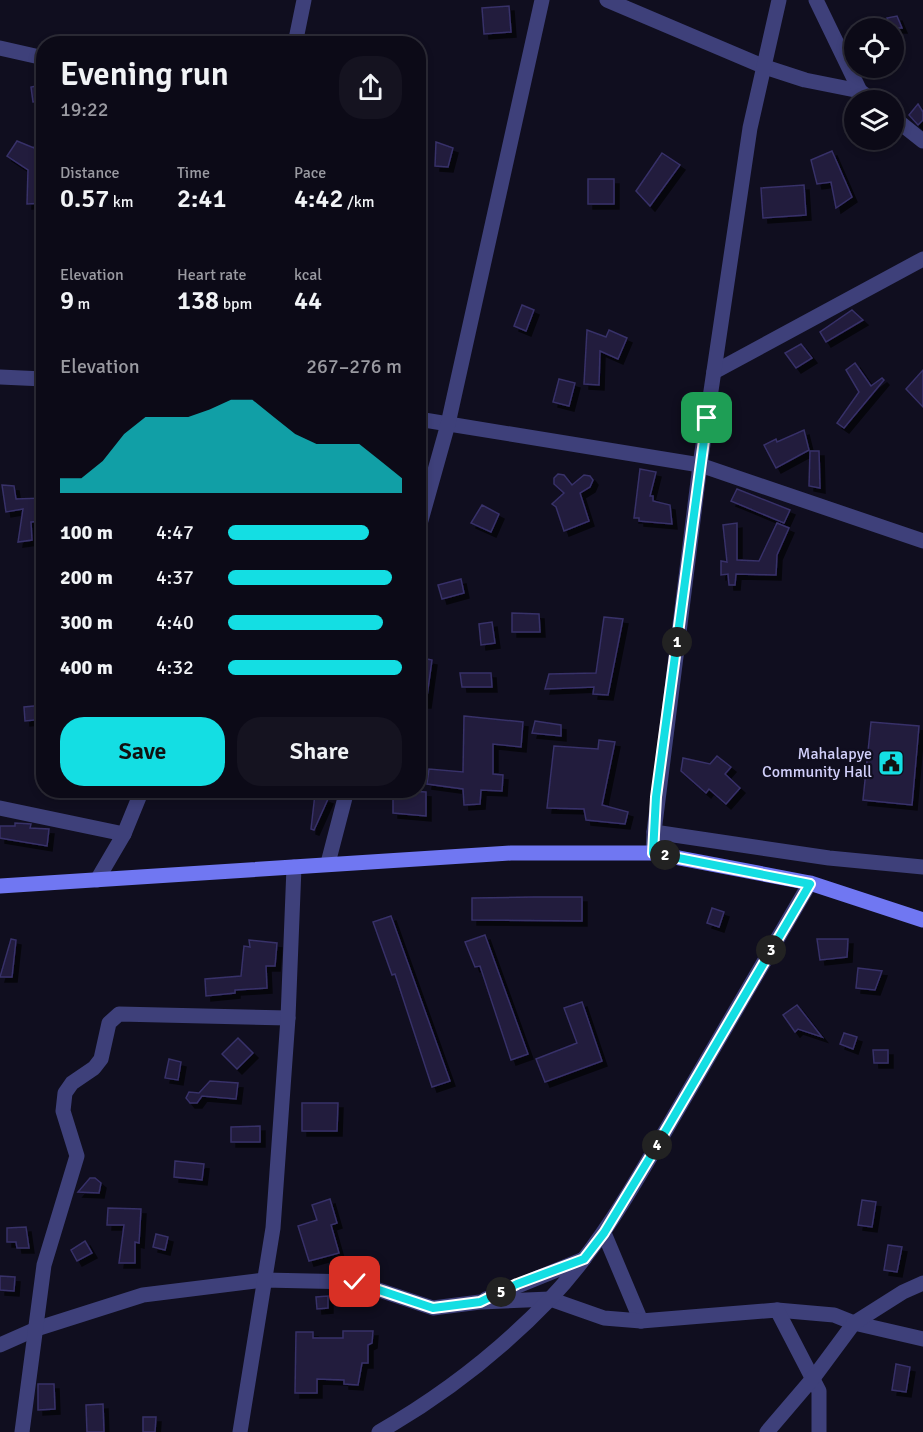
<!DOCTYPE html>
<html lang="en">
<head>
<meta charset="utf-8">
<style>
	:root { --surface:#0c0a17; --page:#151320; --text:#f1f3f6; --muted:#9a9aa1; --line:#2c2b36; --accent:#14dee3 }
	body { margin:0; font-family:Signika,sans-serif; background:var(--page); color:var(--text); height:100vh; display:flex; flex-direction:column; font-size:22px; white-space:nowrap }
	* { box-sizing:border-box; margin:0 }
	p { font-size:20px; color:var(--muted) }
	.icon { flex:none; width:33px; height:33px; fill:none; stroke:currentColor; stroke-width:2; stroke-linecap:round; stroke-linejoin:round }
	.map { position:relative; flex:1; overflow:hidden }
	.panel { position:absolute; left:36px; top:36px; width:390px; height:762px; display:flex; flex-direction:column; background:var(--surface); border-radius:24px; box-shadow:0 3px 9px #0003,0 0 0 2px var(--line) }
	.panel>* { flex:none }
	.fabs { position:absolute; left:844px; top:18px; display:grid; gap:12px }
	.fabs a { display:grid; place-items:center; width:60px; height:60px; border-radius:50%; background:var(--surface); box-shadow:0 3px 9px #0003,0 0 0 2px var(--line); font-size:30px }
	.pin { position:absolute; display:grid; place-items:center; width:51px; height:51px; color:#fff; margin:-26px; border-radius:12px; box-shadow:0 3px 9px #0006 }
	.km { position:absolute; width:30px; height:30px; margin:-15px; border-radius:50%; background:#222; color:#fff; font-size:16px; line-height:30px; text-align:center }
	.round { display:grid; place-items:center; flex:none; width:63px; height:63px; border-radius:24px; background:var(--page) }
	.overview { display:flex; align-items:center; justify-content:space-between; height:102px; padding:0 24px }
	h1 { font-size:33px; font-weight:600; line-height:45px }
	.stats { display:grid; grid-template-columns:repeat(3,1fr); gap:9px; height:102px; padding:6px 24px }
	.stats div { display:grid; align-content:center }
	.stats b { font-size:26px; font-weight:600 }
	.stats small { font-size:16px; font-weight:400 }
	.stats p { font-size:16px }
	.chart { height:168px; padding:12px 24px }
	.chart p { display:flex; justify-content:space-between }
	.chart svg { width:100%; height:108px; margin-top:6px; fill:var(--accent); opacity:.7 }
	.action { display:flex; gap:12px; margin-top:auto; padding:12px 24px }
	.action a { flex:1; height:69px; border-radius:24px; background:var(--accent); color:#111; font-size:24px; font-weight:600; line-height:69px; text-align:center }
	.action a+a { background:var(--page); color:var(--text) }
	ul { padding:0 24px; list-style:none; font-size:20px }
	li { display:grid; grid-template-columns:96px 72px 1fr; align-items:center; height:45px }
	li i { height:15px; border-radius:8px; background:var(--accent) }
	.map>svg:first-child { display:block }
	.building { fill:#201c3e; stroke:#373068; stroke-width:1.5; filter:url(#shadow) }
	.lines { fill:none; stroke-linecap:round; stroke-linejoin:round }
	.minor { stroke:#3e407a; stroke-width:15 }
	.tertiary { stroke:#3e407a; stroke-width:15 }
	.secondary { stroke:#7077f2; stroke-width:15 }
	.route-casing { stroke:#fff; stroke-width:12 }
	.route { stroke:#14dee3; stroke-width:8 }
	.labels { text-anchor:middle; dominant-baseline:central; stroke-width:4.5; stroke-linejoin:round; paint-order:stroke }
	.poi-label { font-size:16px; fill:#d2d0fb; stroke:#100e1f; text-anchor:end }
</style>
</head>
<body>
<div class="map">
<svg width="923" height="1432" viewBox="0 0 923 1432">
	<defs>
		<filter id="shadow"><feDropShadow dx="5" dy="5" stdDeviation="0" flood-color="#0009"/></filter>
	</defs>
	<rect width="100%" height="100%" fill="#100e1f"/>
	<g class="building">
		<path d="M509 6 511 32 484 34 482 8Z"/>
		<path d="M897 16 902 28H890L887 18Z"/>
		<path d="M42 85 44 101 33 102 31 87Z"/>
		<path d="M918 104 923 112V120L918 125 909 115Z"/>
		<path d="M41 126H44V203L27 204 28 170 7 156 17 141 34 148Z"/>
		<path d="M436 142 453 148 448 167 435 166Z"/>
		<path d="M832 151 852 197 836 208 831 182 817 184 811 160Z"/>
		<path d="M662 153 680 165 650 206 636 191Z"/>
		<rect x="588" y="179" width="26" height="25"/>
		<path d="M804 185 806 215 763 218 761 188Z"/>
		<path d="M522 305 534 310 526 331 514 326Z"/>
		<path d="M852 310 863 320 826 342 820 332Z"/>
		<path d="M587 330 606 337 609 330 627 338 618 359 600 351 599 385 584 384Z"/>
		<path d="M801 344 812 358 796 368 785 353Z"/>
		<path d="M855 363 871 386 882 378 884 380 844 428 837 423 859 392 846 370Z"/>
		<path d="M923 370V407L906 389Z"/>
		<path d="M559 379 575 383 569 406 553 402Z"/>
		<path d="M804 430 809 450 776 468 764 445 776 439 777 442Z"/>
		<path d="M810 451H819L820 488 809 486Z"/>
		<path d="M640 469 656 472 650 496H653V501L670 505 672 524 639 521V518H634Z"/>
		<path d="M558 474 564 475 572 485 584 475 590 476 593 480 590 487 580 493 589 521 564 531 556 507 552 504 564 493 554 484V478Z"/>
		<path d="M2 485 14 486 16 499 44 498V521L31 522 32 540 18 542 23 509 6 512Z"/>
		<path d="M737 489 790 510 784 523 731 501Z"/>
		<path d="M482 505 499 514 491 532 471 523Z"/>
		<path d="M737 523V560L759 561 777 523 789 528 777 555 776 575 736 574 735 585H729L728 574 721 575V561L727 562 723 525Z"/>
		<path d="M461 579 464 593 442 599 438 585Z"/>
		<path d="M512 613 539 614 540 632H512Z"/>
		<path d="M604 617 623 619 608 695 593 694 594 687 545 689 549 674 596 673Z"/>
		<path d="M492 622 495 643 481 645 479 624Z"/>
		<path d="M418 657 432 660 426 703H418Z"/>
		<path d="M460 673H491L492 687H462Z"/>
		<path d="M44 705V719L25 721 24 707Z"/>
		<path d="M464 716 523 722 521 747 493 744V774L503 775 502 791 481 790 480 804 464 805 463 789 427 784 429 769 463 772Z"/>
		<path d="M535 721 561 725V736L532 733Z"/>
		<path d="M871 722 919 726 912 805 863 800Z"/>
		<path d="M599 740 615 742 602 805 628 812 625 824 586 820 584 809 547 808 554 746 598 749Z"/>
		<path d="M717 756 731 767 725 774 740 788 726 804 709 789 706 793 681 771 683 758 710 764Z"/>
		<path d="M393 790 426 792V816L393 813Z"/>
		<path d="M315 794 328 799 314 830 311 829Z"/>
		<path d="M15 823 31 824 30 828 49 829 47 846 0 838V826H15Z"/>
		<path d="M534 897H582V921L472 920V898Z"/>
		<path d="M712 908 724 912 719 927 707 923Z"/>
		<path d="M391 916 450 1081 432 1087 395 974 392 975 373 922Z"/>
		<path d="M485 935 528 1054 511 1060 480 966 475 967 465 942Z"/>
		<path d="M11 939 16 940 12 977H0Z"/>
		<path d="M817 939H848L847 957 820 960Z"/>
		<path d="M249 940 277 943 275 966H266L267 988 235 990V993L206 996 205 979 241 976 244 946 250 947Z"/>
		<path d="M858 968 882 971 875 990 856 988Z"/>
		<path d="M582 1002 602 1061 545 1082 536 1059 577 1043 564 1008Z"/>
		<path d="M797 1005 822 1037 798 1029 795 1032 783 1015Z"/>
		<path d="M844 1033 857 1037 853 1049 840 1044Z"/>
		<path d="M238 1038 253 1053 237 1069 222 1054Z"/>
		<path d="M873 1050H888V1063H874Z"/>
		<path d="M169 1059 181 1062 178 1080 165 1078Z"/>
		<path d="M210 1081 238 1083 236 1099 202 1096 197 1103H190L186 1098 189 1092 199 1093Z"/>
		<path d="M302 1103H338L337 1131H302Z"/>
		<path d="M260 1126V1142H231V1127Z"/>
		<path d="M175 1161 204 1164 202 1180 174 1177Z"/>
		<path d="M90 1178H95L101 1183 99 1193 78 1192Z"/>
		<path d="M330 1199 337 1223 331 1225 339 1253 309 1261 298 1226 317 1220 312 1205Z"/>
		<path d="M862 1200 876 1202 872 1227 858 1225Z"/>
		<path d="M108 1208 141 1209 139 1243 135 1242V1263H119L124 1225H107Z"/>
		<path d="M26 1227 29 1248H17L16 1242H7V1228Z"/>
		<path d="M156 1234 168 1237 165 1250 153 1247Z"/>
		<path d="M85 1241 92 1253 77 1261 71 1250Z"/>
		<path d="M888 1245 902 1247 897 1272 884 1270Z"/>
		<path d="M0 1276 15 1277 14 1291 0 1290Z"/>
		<path d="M328 1296V1308L317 1309 316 1297Z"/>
		<path d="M343 1331H373L372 1343 368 1345V1363H362L358 1385 344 1384V1380L317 1379V1393H295L296 1332H313V1338H343Z"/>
		<path d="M896 1364 910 1367 906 1392 892 1390Z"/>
		<path d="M38 1384H54L55 1409 38 1410Z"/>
		<path d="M103 1404 104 1432H87L86 1405Z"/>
		<path d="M143 1417H156L155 1432H143Z"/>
	</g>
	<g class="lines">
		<g class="minor">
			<path d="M607 0 765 67 805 80 860 91"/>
			<path d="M816 0 860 91 872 100"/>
			<path d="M295 44 304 0"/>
			<path d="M0 48 44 58"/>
			<path d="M894 118 923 141"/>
			<path d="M714 372 923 259"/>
			<path d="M0 377 44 379"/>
			<path d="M418 419 700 465 923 541"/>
			<path d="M418 531 448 424 542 0"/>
			<path d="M0 808 124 834"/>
			<path d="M654 832 700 465 750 128 779 0"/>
			<path d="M653 853 654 832 829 858 923 867"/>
			<path d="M328 863 347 790"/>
			<path d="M97 880 124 834 142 790"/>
			<path d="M604 1233 641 1321"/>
			<path d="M486 1299 584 1259"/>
			<path d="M777 1310 834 1315 854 1323 923 1339"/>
			<path d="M0 1345 36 1329 143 1295 264 1280 355 1282 433 1308 480 1302 550 1299 604 1318 641 1321 777 1310 819 1391V1432"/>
			<path d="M22 1432 44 1265 77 1156 63 1111 65 1093 72 1083 94 1068 101 1059 109 1023 119 1014 288 1018"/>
			<path d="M240 1432 273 1228 288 1018 294 867"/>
			<path d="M767 1432 814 1377 854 1323 903 1292 923 1283"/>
		</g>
		<path class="tertiary" d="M379 1432C442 1396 500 1351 550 1299 603 1243 639 1176 677 1111 721 1035 766 959 810 883"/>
		<path class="secondary" d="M0 886 511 853H653L810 883 923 920"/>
	</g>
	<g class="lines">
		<defs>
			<path id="route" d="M355 1282 433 1308 480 1302 517 1284 584 1259 604 1233 649 1159 810 884 653 853 656 797 707 418"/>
		</defs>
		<use href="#route" class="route-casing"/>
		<use href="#route" class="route"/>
	</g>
	<defs>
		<symbol id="civic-square" viewBox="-11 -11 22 22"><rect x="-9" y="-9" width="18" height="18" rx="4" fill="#14dee3" stroke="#100e1f"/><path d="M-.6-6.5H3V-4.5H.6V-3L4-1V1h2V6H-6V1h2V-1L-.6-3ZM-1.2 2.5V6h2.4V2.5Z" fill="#111"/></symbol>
	</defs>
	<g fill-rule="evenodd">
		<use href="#civic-square" x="876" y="748" width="30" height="30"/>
	</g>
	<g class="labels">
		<g class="poi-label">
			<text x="872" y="754">Mahalapye<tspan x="872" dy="18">Community Hall</tspan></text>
		</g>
	</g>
</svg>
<div class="fabs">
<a><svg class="icon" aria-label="locate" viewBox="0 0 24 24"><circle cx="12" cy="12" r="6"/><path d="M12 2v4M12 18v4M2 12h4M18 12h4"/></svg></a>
<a><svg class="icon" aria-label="layers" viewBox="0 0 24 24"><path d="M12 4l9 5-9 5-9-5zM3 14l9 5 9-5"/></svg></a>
</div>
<div class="pin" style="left:707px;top:418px;background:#1e9e55"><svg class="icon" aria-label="arrive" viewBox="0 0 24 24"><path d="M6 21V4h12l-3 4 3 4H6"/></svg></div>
<div class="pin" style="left:355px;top:1282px;background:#d93025"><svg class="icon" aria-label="check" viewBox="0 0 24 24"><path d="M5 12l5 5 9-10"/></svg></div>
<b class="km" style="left:677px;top:642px">1</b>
<b class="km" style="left:665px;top:855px">2</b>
<b class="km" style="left:771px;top:950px">3</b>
<b class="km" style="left:657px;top:1145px">4</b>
<b class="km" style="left:501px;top:1292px">5</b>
<section class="panel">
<div class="overview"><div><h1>Evening run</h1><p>19:22</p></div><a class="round"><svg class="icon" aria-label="share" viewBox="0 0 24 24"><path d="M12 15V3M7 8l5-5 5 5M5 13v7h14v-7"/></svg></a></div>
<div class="stats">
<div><p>Distance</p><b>0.57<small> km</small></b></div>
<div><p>Time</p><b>2:41</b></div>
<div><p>Pace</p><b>4:42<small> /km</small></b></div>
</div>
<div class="stats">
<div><p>Elevation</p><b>9<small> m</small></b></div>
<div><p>Heart rate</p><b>138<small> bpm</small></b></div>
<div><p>kcal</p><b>44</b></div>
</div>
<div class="chart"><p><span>Elevation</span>267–276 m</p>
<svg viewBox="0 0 160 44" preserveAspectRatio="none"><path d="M0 44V38L10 38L20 31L30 20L40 13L50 13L60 13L70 10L80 6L90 6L100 13L110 20L120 24L130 24L140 24L150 31L160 38V44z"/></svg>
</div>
<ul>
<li><b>100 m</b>4:47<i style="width:81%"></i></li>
<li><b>200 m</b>4:37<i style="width:94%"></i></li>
<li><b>300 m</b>4:40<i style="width:89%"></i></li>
<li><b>400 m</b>4:32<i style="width:100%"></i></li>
</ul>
<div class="action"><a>Save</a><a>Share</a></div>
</section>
</div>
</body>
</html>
